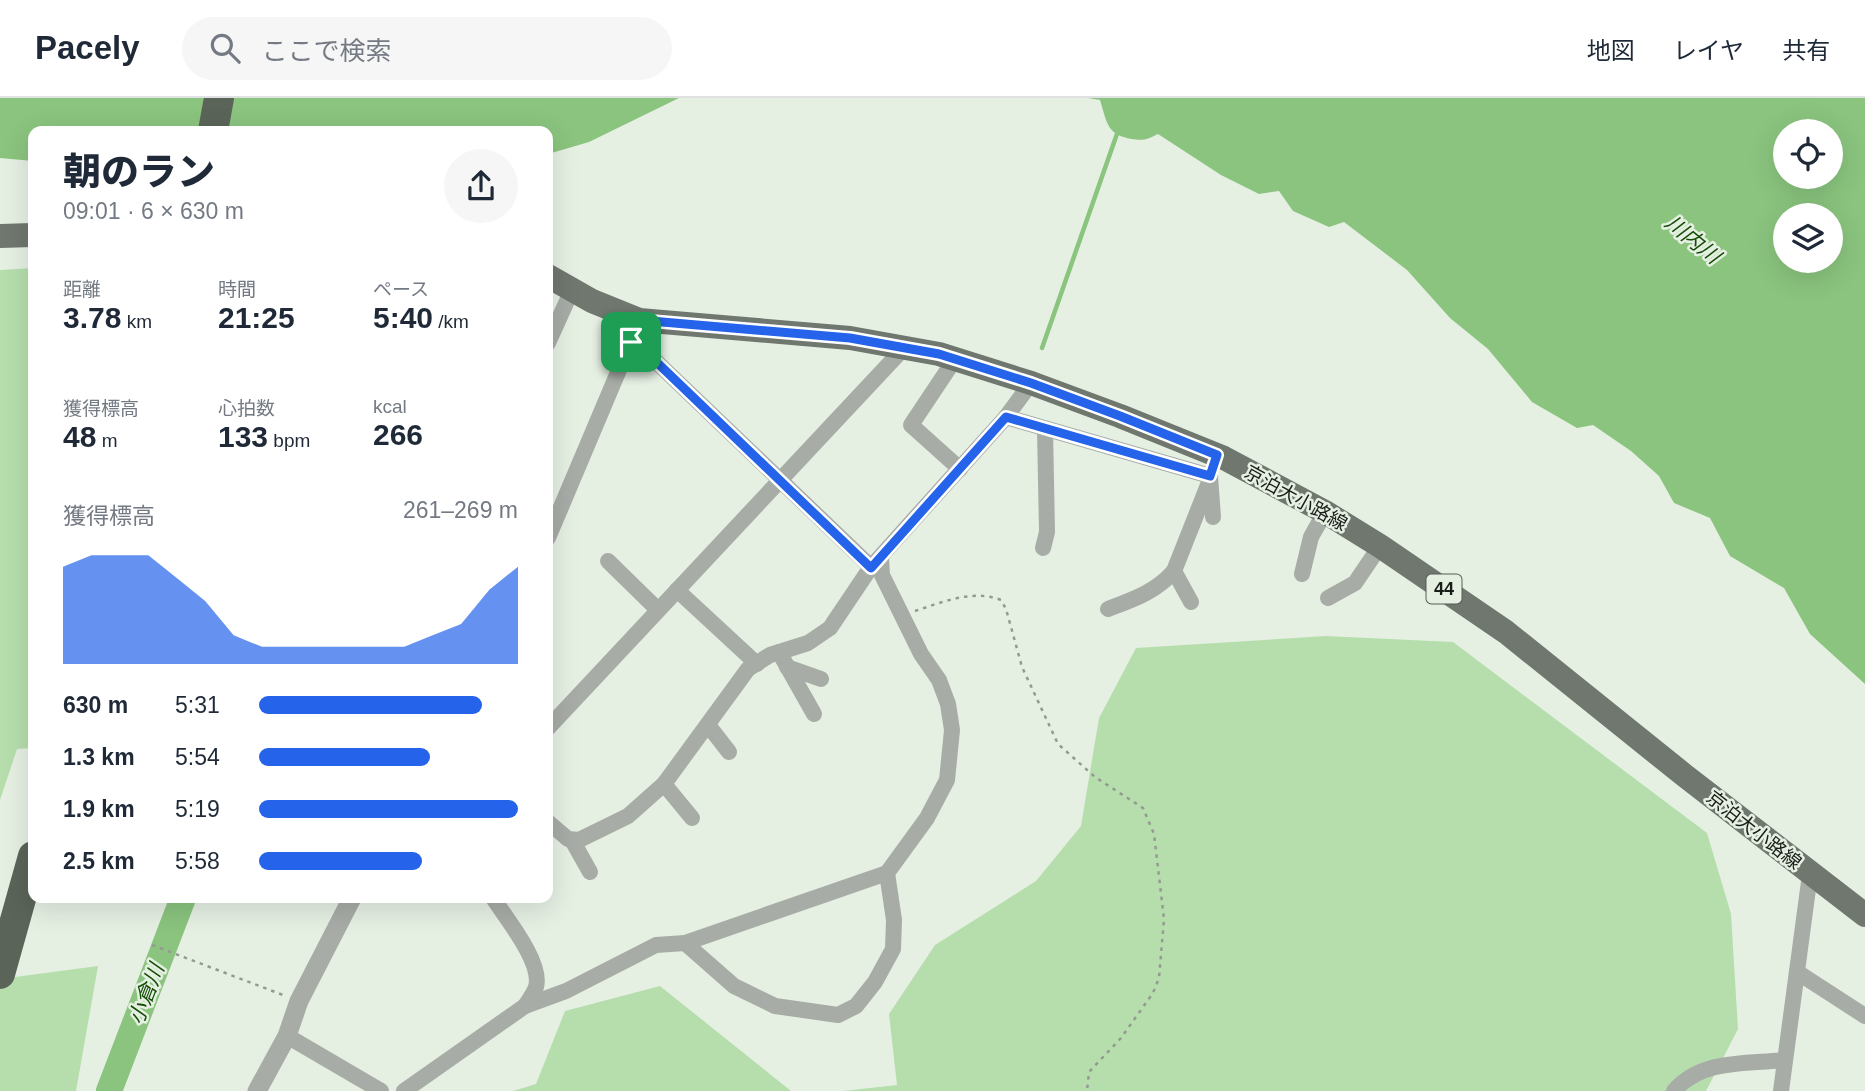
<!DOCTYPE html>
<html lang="ja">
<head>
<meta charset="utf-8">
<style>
	:root { --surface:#fff; --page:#f6f6f7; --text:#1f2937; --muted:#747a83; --line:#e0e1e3; --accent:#2563eb }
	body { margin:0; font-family:Arial,"Noto Sans JP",sans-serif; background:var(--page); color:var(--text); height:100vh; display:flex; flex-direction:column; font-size:26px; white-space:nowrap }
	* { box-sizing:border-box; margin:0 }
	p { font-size:23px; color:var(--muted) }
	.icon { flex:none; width:38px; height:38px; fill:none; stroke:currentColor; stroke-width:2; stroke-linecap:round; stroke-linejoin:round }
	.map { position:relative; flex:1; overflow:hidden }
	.sheet { position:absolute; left:28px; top:28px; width:525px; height:777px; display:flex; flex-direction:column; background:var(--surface); border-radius:14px; box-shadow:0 7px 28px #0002 }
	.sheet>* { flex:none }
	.controls { position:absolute; left:1773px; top:21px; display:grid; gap:14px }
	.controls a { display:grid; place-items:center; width:70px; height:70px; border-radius:50%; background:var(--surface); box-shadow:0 7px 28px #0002; font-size:35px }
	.pin { position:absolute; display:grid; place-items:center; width:60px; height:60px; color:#fff; margin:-30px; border-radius:14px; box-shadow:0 4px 10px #0006 }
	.round { display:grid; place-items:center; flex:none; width:74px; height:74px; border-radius:37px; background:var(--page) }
	.head { display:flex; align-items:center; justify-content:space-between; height:119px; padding:0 35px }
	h1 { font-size:38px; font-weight:800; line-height:52px }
	.metrics { display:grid; grid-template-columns:repeat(3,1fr); gap:10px; height:119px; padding:7px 35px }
	.metrics div { display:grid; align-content:center }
	.metrics b { font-size:30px; font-weight:800 }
	.metrics small { font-size:19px; font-weight:400 }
	.metrics p { font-size:19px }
	.chart { height:196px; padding:14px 35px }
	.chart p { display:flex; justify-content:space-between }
	.chart svg { width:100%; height:126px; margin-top:7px; fill:var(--accent); opacity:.7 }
	ul { padding:0 35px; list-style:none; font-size:23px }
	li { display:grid; grid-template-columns:112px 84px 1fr; align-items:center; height:52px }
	li i { height:18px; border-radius:9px; background:var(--accent) }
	header { display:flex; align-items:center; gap:42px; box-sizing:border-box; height:98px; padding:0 35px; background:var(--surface); border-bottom:2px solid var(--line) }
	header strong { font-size:33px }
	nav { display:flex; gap:38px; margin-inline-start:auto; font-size:24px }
	.search { width:490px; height:63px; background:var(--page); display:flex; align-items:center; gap:18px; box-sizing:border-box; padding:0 24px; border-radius:38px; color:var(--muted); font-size:26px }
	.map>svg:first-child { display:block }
	.green { fill:#b6dead }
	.water { fill:#8ac47e; fill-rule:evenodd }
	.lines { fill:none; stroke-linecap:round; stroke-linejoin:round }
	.stream { stroke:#8ac47e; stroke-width:4.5 }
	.river { stroke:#8ac47e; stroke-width:26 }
	.path { stroke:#939b91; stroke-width:2.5; stroke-dasharray:3.5 5; stroke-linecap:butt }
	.minor { stroke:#a8aca7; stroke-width:16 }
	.tertiary { stroke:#a8aca7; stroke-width:19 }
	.primary { stroke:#6f776e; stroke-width:24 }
	.motorway { stroke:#5b6459; stroke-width:30 }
	.route-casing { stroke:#fff; stroke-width:14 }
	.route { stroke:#2563eb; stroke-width:9 }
	.labels { text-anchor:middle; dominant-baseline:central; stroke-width:5; stroke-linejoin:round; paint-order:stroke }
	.shield { fill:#e5f0e3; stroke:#565c55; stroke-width:2 }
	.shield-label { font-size:18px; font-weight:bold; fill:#191c18 }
	.street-label { font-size:19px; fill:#191c18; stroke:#e5f0e3 }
	.water-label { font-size:21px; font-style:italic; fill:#154e06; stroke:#e5f0e3 }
</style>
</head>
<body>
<header>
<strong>Pacely</strong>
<div class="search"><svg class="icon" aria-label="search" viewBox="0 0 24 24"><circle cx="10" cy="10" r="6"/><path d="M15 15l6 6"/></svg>ここで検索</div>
<nav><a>地図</a><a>レイヤ</a><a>共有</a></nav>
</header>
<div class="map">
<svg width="1865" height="993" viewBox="0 0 1865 993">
	<rect width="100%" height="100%" fill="#e5f0e3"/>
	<g class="green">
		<path d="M33 170V650L17 651 0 702V172Z"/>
		<path d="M1326 538 1453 544 1707 735 1731 816 1738 931 1706 993H843L897 987 889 916 935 847 1036 783 1081 728 1099 620 1136 550Z"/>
		<path d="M98 868 76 993H0V881Z"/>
		<path d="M660 888 791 993H513L536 986 565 913Z"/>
	</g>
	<g class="water">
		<path d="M0 0H679L589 44 548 56V33H33V63L0 60Z"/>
		<path d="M1088 0H1865V586L1810 536 1784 490 1730 458 1710 420 1674 405 1659 378 1631 353 1593 327 1577 330 1532 304 1488 251 1450 220 1407 172 1344 124 1329 129 1293 113 1279 93 1259 96 1221 77 1158 36C1148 41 1144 43 1132 41 1107 37 1107 25 1100 2ZM1785 33H1830V79H1785ZM1785 117H1830V163H1785Z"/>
	</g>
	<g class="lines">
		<path class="stream" d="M1042 250 1118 33"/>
		<path class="river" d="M109 993 183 800"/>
		<g class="path">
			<path d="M915 513C943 504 972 491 1001 502L1006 511 1022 569 1058 646 1095 679 1143 710 1154 736 1164 821 1159 880 1153 895 1121 940 1089 974 1087 993"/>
			<path d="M152 847 283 897"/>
		</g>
		<g class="minor">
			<path d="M631 244 645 253 871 469"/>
			<path d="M548 245 572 192"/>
			<path d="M955 261 911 327 960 371"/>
			<path d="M1006 319 1210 378 1213 419"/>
			<path d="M548 440 635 234"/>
			<path d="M1043 450 1047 434 1045 331"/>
			<path d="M608 463 658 512"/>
			<path d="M1302 476 1311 439 1325 414"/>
			<path d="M677 492 757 566"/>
			<path d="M1328 500 1355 485 1380 448"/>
			<path d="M1191 504 1174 473 1208 387"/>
			<path d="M1108 511C1132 502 1156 494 1174 473"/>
			<path d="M779 554 814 616"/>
			<path d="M787 569 821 581"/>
			<path d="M708 627 729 654"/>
			<path d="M548 630 904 250"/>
			<path d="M664 686 692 720"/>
			<path d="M548 724 568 741 579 742 628 718 664 686 748 571 770 557 808 545 830 530 871 469 1006 319 1031 285"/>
			<path d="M572 742 590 774"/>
			<path d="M493 800C506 820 543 865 536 889 534 895 529 902 525 908"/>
			<path d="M685 845 734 888 775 908 838 917 856 908 875 884 893 851 894 822 887 775"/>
			<path d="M1797 874 1865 918"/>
			<path d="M287 938 381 993"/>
			<path d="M404 993 525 908 566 893 656 847 685 845 887 775 927 720 947 682 952 632 948 606 939 582 921 556 882 477 881 460"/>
			<path d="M1674 993C1702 961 1746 966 1785 962"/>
			<path d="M1781 993 1810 776"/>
		</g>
		<path class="tertiary" d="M257 993 287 938 299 903 352 800"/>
		<g class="primary">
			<path d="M0 138 33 137"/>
			<path d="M548 178 592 203 639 222 850 240 939 256 1031 285 1120 318 1224 360 1325 414 1380 448 1506 534 1684 677 1865 817"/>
		</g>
		<g class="motorway">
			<path d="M213 33 219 0"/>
			<path d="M0 876 33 758"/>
		</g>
	</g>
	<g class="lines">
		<defs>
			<path id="route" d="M639 222 850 240 939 256 1031 285 1120 318 1217 357 1210 378 1006 319 871 470 645 253 631 244Z"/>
		</defs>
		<use href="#route" class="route-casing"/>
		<use href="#route" class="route"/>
	</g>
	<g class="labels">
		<rect class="shield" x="1426.5" y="476.5" width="35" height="29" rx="5"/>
		<g class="shield-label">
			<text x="1444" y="491">44</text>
		</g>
		<g class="street-label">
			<text transform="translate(1296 400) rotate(29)">京泊大小路線</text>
			<text transform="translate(1754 732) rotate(38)">京泊大小路線</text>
		</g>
		<g class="water-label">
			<text transform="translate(1693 141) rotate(39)">川内川</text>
			<text transform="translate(146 896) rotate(-69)">小倉川</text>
		</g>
	</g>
</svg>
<div class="controls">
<a><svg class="icon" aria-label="locate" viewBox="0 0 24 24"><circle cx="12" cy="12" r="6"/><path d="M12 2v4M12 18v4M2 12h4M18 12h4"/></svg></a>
<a><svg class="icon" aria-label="layers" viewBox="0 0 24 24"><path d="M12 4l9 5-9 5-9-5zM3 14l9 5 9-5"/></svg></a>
</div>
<div class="pin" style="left:631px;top:244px;background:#1e9e55"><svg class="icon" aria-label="arrive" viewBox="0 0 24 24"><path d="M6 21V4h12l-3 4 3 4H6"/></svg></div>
<section class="sheet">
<div class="head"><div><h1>朝のラン</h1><p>09:01 · 6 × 630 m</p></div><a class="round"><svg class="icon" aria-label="share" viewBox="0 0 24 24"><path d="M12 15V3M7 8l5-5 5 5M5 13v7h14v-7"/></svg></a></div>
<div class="metrics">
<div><p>距離</p><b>3.78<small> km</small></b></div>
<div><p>時間</p><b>21:25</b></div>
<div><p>ペース</p><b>5:40<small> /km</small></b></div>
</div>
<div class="metrics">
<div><p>獲得標高</p><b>48<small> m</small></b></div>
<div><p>心拍数</p><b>133<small> bpm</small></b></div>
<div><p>kcal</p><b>266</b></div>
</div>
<div class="chart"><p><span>獲得標高</span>261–269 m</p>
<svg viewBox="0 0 160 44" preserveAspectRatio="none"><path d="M0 44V10L10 6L20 6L30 6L40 14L50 22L60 34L70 38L80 38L90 38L100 38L110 38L120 38L130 34L140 30L150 18L160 10V44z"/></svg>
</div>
<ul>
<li><b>630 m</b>5:31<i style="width:86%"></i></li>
<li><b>1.3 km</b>5:54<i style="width:66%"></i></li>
<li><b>1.9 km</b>5:19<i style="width:100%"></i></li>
<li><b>2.5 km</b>5:58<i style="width:63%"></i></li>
</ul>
</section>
</div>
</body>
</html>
